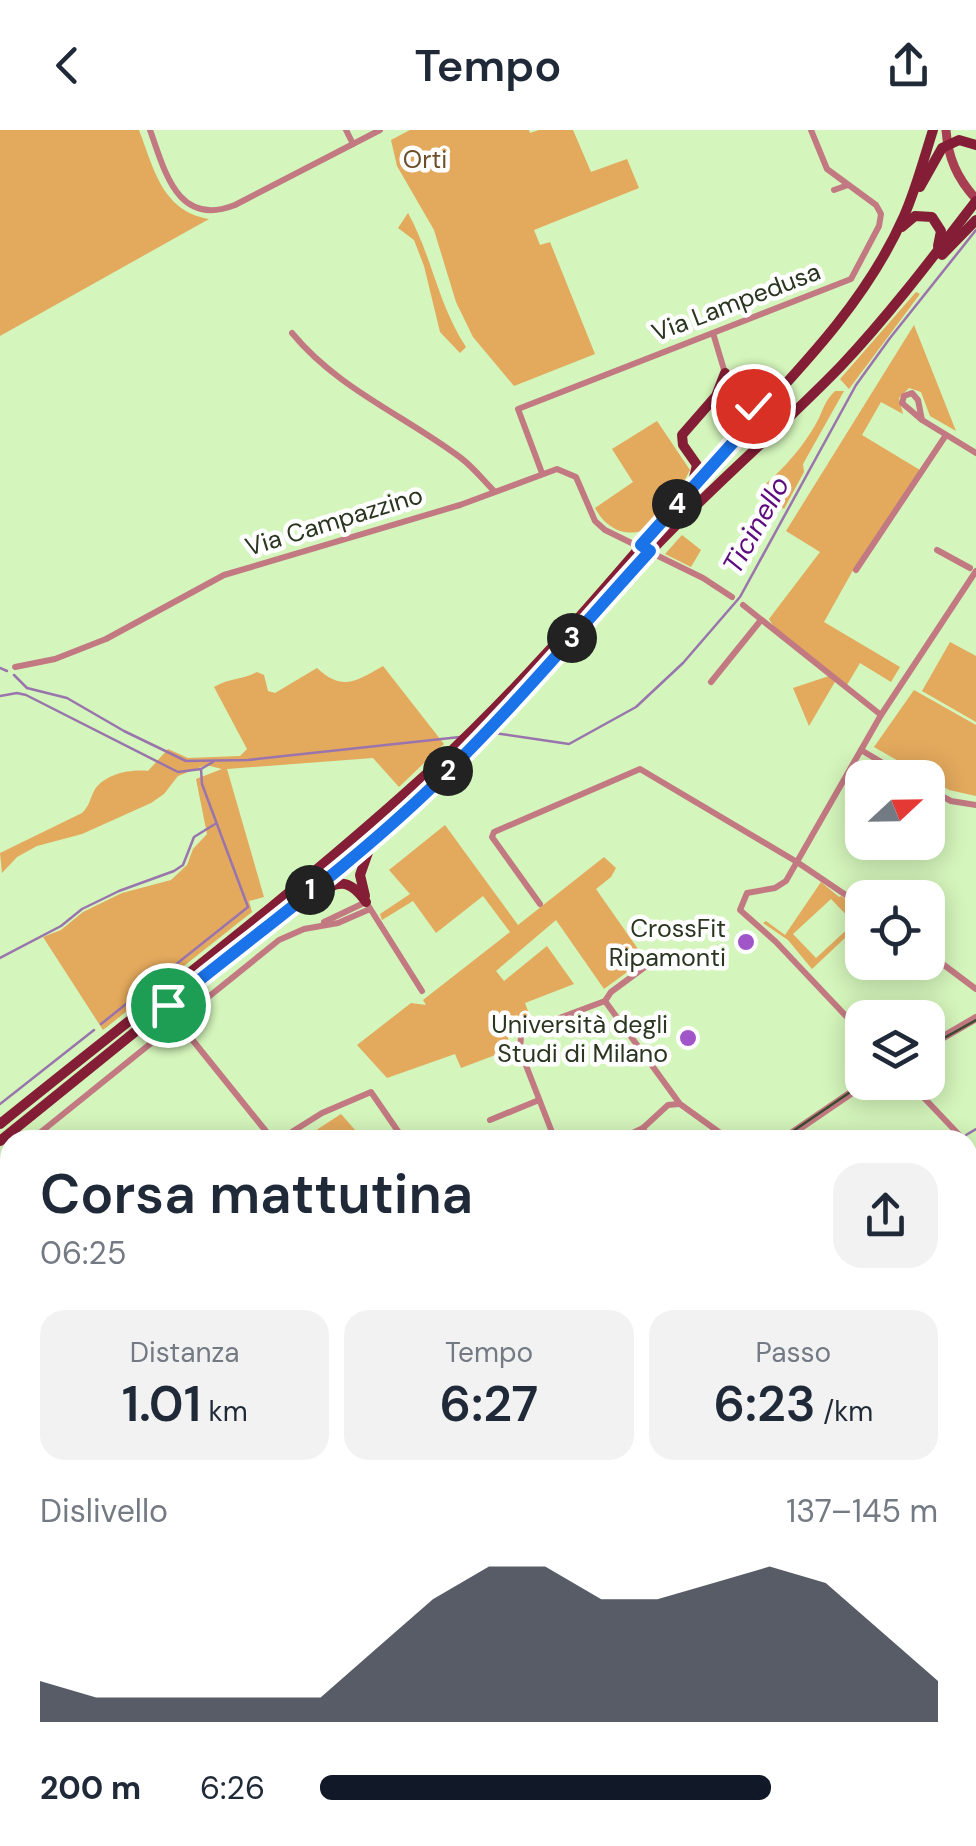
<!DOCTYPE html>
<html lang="it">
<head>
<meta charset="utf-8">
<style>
	:root { --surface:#fff; --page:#f2f2f3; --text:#1f2937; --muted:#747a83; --accent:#111827 }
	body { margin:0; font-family:"DM Sans",sans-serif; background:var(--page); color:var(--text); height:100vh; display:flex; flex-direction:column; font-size:38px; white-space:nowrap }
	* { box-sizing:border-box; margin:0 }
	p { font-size:32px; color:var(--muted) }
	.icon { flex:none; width:55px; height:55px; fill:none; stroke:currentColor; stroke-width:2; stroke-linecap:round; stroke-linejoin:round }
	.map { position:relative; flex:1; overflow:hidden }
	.sheet { position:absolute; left:0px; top:1000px; width:978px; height:718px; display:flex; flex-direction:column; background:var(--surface); border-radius:30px 30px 0 0; box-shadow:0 5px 25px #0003 }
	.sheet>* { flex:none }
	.needle { width:65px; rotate:68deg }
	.tools { position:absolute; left:845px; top:630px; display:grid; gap:20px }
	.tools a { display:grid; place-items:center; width:100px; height:100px; border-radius:20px; background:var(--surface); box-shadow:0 5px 25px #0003; font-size:50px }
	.pin { position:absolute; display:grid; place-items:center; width:85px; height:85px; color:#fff; margin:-42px; border:5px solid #fff; border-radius:50%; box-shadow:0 2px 10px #0007 }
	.km { position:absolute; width:50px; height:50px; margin:-25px; border-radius:50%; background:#222; color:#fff; font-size:28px; line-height:50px; text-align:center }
	.round { display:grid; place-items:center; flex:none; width:105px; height:105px; border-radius:30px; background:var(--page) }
	.summary { display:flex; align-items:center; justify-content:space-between; height:170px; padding:0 40px }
	h1 { font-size:55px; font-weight:600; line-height:75px }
	.metrics { display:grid; grid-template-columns:repeat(3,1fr); gap:15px; height:170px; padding:10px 40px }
	.metrics div { display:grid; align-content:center; border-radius:25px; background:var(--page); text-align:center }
	.metrics b { font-size:50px; font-weight:600 }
	.metrics small { font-size:28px; font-weight:400 }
	.metrics p { font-size:28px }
	.chart { height:280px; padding:20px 40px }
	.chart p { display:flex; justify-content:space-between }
	.chart svg { width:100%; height:180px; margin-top:10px; fill:var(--accent); opacity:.7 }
	ul { padding:0 40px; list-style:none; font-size:32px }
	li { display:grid; grid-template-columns:160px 120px 1fr; align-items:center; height:75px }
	li i { height:25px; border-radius:12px; background:var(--accent) }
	header { display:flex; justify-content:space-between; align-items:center; height:130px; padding:0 40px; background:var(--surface); font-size:45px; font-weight:600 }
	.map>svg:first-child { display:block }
	.green { fill:#e3a95d; fill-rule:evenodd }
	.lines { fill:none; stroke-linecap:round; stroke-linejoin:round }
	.stream { stroke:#9974ad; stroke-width:2.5 }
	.minor { stroke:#c27982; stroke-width:6 }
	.tertiary { stroke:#c27982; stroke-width:8 }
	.secondary { stroke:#a73e52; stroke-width:9 }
	.primary { stroke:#841d36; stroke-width:10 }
	.tram { stroke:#3e4c32; stroke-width:2.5 }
	.route-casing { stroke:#fff; stroke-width:20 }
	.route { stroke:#1a73e8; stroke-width:12 }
	.poi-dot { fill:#a056c9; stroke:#fff; stroke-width:4 }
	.labels { text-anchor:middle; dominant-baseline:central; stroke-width:9; stroke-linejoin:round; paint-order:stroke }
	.park-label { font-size:25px; fill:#6d4e26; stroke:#fff }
	.street-label { font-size:25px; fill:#2a3620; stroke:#fff }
	.poi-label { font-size:25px; fill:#2a3620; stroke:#fff; text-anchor:end }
	.water-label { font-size:28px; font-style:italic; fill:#5c0c7e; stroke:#fff }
</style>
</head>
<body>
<header><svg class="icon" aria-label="back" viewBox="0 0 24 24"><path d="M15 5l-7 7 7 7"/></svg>Tempo<svg class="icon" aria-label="share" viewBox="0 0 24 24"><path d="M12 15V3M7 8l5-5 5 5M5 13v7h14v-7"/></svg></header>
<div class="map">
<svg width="976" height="1716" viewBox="0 0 976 1716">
	<rect width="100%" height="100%" fill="#d4f5bb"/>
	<g class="green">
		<path d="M0 0H139C154 39 162 81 209 89L0 206Z"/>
		<path d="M410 0H529L530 3 539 0H573L591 42 627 29 639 58 534 100 540 115 550 112 595 224 514 256 473 207 456 172 434 100 397 36 391 10Z"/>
		<path d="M408 83C432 126 438 175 466 217L460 223 440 202 424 136 414 110 398 98Z"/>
		<path d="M916 162 920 164 849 259 840 249Z"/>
		<path d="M914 195 956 301 930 286 921 262 909 258 899 268 903 284 881 272 862 305 920 340 852 442 824 492 900 537 891 552 860 533 847 555 774 497 769 489 820 422 786 401Z"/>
		<path d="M835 261H844L803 334 804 342 784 379 761 358C783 340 806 314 819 288 824 277 825 271 835 261Z"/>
		<path d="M657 291 690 340 681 357 641 401C621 407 604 395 595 378L633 352 612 319Z"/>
		<path d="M682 405 701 420 691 437 665 424Z"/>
		<path d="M950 512 976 526V592L922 561Z"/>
		<path d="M383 536 444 614 399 657 373 628 227 639 264 767 249 771 252 782 103 900 43 807 61 800 83 782 122 763 171 750 187 735 193 719 207 704 196 649 222 639 206 635 178 646 164 664 151 673 82 704 37 716 17 727 2 743 0 723 82 683C90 675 89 671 94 661 104 644 130 639 148 641L168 619 188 628 240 626 247 619 214 557C229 548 242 550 257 542L264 545 268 561 275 563 317 538C343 562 356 551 383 536Z"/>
		<path d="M829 546 836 550 809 596 793 558Z"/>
		<path d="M914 560 976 595V666L949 660 874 617Z"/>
		<path d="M445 695 518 795 604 727 616 738 611 747 596 759 645 829 604 859 556 790 496 841 504 851 547 816 574 854 525 873 532 892 509 903 506 921 461 938 455 924 387 948 357 915 411 873 426 875 423 870 510 802 483 766 436 803 413 771 382 790 380 784 410 764 389 740Z"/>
		<path d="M821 752 839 767 841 766 860 779 862 792 812 839 788 810 763 793 766 791 785 805ZM831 769 854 793 816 828 793 804Z"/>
		<path d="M341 984 364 1010H301Z"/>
		<path d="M10 1148V1210L0 1218V1156Z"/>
		<path d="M976 1224V1285L968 1270V1228Z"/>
		<path d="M10 1242V1344L0 1329V1251Z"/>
	</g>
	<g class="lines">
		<g class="stream">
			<path d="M0 538 7 541"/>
			<path d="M14 545 27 558 67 568 124 601 186 631 248 630 460 607"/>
			<path d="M0 566 17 563 26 565 178 642 201 639 213 632"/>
			<path d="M494 603 569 614 636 577 683 533 740 467 856 255 890 208 976 100"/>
			<path d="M0 828 61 796 82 779 119 761 174 741 183 735 194 707 215 694"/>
			<path d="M101 894 248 777 202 654 201 639"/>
			<path d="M0 974 94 900"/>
			<path d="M966 1005 976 999"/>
			<path d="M968 1498 976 1490"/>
			<path d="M968 1594 976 1604"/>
			<path d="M0 1609 10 1612"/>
			<path d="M0 1625 10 1629"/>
			<path d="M244 1708 251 1716"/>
			<path d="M744 1716 756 1708"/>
			<path d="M765 1716 775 1708"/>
		</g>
		<g class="minor">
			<path d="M150 0C165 41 177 98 235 75L380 0"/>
			<path d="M346 0 353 14"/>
			<path d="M834 60 848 55"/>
			<path d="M292 203C338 259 404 285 461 328 473 337 483 350 494 361"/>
			<path d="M713 203 725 243"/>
			<path d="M912 263 918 270 922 290 902 273 904 266Z"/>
			<path d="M922 290 976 323"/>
			<path d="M542 343 518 279 851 149 879 96 881 84 876 75 827 39 811 0"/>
			<path d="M937 420 970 438"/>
			<path d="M856 440 946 305"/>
			<path d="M743 475 881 585"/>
			<path d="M15 537 55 529 106 509 224 445 460 375 557 339 576 347 595 391 605 400 703 448 732 467"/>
			<path d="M711 552 761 490"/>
			<path d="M861 620 908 648"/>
			<path d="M928 659 951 671 976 675"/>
			<path d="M540 774 492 707 494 702 640 639 797 732 862 776"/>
			<path d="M324 792 366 772 422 861"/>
			<path d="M928 823 976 859"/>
			<path d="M605 871 680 974 730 1010"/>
			<path d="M178 892 273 1010"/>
			<path d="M862 903 776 812 740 780 747 763 775 758 786 751 881 585 976 441"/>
			<path d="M909 952 964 1010"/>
			<path d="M490 990 539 970"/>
			<path d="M643 998 648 1010"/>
			<path d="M31 1010 279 810 304 799 338 793 370 779"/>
			<path d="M279 1010 322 983 371 962 404 1010"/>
			<path d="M555 1010 520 920 521 906 530 899 605 871 611 862 653 831"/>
			<path d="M618 1010 643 998 668 975 679 974"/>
			<path d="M968 1013 976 1034"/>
			<path d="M0 1035 10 1027"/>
			<path d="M968 1134 976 1128"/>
			<path d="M968 1194 976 1189"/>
			<path d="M0 1228 10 1220"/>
			<path d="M0 1238 10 1230"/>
			<path d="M968 1280 976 1292"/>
			<path d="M0 1335 10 1351"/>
			<path d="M0 1374 10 1367"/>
			<path d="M0 1389 10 1405"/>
			<path d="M0 1475 10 1469"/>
			<path d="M968 1488 976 1479"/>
			<path d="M968 1614V1636"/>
			<path d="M342 1708 348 1716"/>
			<path d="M429 1708 434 1716"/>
			<path d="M378 1716 393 1708"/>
			<path d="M573 1716 583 1708"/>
			<path d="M934 1716 937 1708"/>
		</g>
		<g class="tertiary">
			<path d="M928 916 976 888"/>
			<path d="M782 1010 867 952"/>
			<path d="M0 1515 10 1509"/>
			<path d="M0 1531 10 1525"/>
		</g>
		<path class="secondary" d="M946 0C948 28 957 48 976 69"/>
		<g class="primary">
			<path d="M920 57 942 18 959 10 976 15"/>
			<path d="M902 97 915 86 932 87 941 101 938 116"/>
			<path d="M942 125 976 90"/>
			<path d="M725 249C729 271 746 282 766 271"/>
			<path d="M693 352 697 335 683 315 682 305 716 266 725 243"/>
			<path d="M365 766 360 745 372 711"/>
			<path d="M307 769C334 755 345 742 366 772"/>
			<path d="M0 994C141 880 287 770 422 648 518 562 606 457 690 359 764 272 857 193 904 86 916 59 924 28 933 0"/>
			<path d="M0 1011 381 703C479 616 560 516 650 422 711 357 779 300 841 236 890 184 933 127 976 71"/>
		</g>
		<g class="tram">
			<path d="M928 917 976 890"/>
			<path d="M780 1010 865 952"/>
			<path d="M0 1523 10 1517"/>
		</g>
	</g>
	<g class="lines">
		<defs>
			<path id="route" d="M168 875C257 803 351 735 433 656 510 582 578 500 650 421L641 415 781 259 753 276"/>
		</defs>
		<use href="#route" class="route-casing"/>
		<use href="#route" class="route"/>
	</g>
	<g class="poi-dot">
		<circle cx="746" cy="812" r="10"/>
		<circle cx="688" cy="908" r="10"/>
	</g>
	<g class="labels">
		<g class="park-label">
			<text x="425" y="29">Orti</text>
		</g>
		<g class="street-label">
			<text transform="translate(736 172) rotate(-21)">Via Lampedusa</text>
			<text transform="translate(334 391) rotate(-17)">Via Campazzino</text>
		</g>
		<g class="poi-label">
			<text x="726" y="798">CrossFit<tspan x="726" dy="29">Ripamonti</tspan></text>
			<text x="668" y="894">Università degli<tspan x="668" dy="29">Studi di Milano</tspan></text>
		</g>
		<g class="water-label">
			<text transform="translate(756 395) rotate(-61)">Ticinello</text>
		</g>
	</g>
</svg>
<div class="tools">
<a><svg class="needle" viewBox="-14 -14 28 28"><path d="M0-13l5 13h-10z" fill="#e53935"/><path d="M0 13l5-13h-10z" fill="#747a83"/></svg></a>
<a><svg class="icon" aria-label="locate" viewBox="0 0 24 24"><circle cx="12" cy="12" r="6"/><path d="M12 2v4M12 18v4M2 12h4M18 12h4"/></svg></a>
<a><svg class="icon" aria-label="layers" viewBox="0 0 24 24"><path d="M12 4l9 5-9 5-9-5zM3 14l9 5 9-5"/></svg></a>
</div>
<div class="pin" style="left:168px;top:875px;background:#1e9e55"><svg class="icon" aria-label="arrive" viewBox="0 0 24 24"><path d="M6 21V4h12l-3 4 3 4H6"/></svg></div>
<div class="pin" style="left:753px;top:276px;background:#d93025"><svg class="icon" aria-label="check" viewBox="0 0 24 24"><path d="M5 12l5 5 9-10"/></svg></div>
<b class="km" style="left:310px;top:760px">1</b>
<b class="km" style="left:448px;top:641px">2</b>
<b class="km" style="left:572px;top:508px">3</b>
<b class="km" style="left:677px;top:374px">4</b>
<section class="sheet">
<div class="summary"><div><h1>Corsa mattutina</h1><p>06:25</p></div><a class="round"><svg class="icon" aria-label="share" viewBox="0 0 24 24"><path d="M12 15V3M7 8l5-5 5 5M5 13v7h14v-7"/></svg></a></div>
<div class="metrics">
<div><p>Distanza</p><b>1.01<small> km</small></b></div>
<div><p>Tempo</p><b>6:27</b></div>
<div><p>Passo</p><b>6:23<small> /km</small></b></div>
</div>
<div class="chart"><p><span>Dislivello</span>137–145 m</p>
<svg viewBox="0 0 160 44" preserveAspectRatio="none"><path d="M0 44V34L10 38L20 38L30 38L40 38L50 38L60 26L70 14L80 6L90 6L100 14L110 14L120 10L130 6L140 10L150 22L160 34V44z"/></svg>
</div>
<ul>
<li><b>200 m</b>6:26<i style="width:73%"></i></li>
</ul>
</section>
</div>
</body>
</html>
